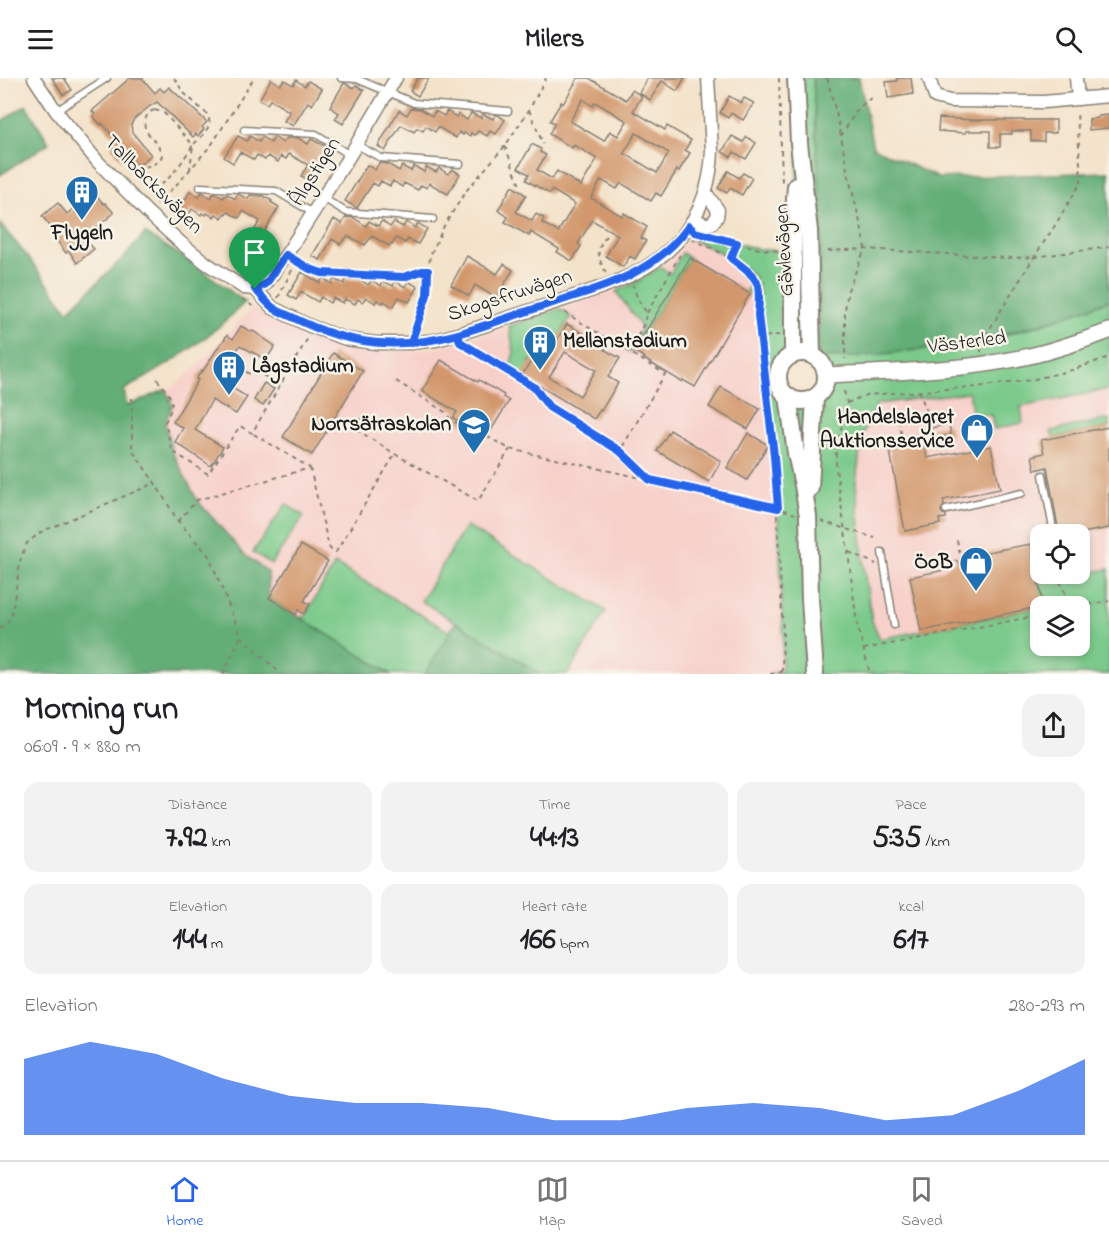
<!DOCTYPE html>
<html lang="en">
<head>
<meta charset="utf-8">
<style>
	:root { --surface:#fff; --page:#f2f2f2; --text:#202124; --muted:#757577; --line:#e0e0e0; --accent:#2563eb }
	body { margin:0; font-family:"Indie Flower",sans-serif; background:var(--page); color:var(--text); height:100vh; display:flex; flex-direction:column; font-size:22px; white-space:nowrap }
	* { box-sizing:border-box; margin:0 }
	p { font-size:20px; color:var(--muted) }
	.icon { flex:none; width:33px; height:33px; fill:none; stroke:currentColor; stroke-width:2; stroke-linecap:round; stroke-linejoin:round }
	.map { position:relative; height:596px; overflow:hidden }
	.details { display:flex; flex-direction:column; background:var(--surface); flex:1 }
	.details>* { flex:none }
	.controls { position:absolute; left:1030px; top:446px; display:grid; gap:12px }
	.controls a { display:grid; place-items:center; width:60px; height:60px; border-radius:12px; background:var(--surface); box-shadow:0 3px 9px #0003; font-size:30px }
	.pin { position:absolute; display:grid; place-items:center; width:51px; height:51px; color:#fff; margin:-62px -26px; border-radius:50% 50% 50% 0; rotate:-45deg; box-shadow:0 0 6px #0007 }
	.pin .icon { rotate:45deg }
	.round { display:grid; place-items:center; flex:none; width:63px; height:63px; border-radius:18px; background:var(--page) }
	.summary { display:flex; align-items:center; justify-content:space-between; height:102px; padding:0 24px }
	h1 { font-size:33px; font-weight:700; line-height:45px }
	.metrics { display:grid; grid-template-columns:repeat(3,1fr); gap:9px; height:102px; padding:6px 24px }
	.metrics div { display:grid; align-content:center; border-radius:15px; background:var(--page); text-align:center }
	.metrics b { font-size:30px; font-weight:700 }
	.metrics small { font-size:16px; font-weight:400 }
	.metrics p { font-size:16px }
	.chart { height:168px; padding:12px 24px }
	.chart p { display:flex; justify-content:space-between }
	.chart svg { width:100%; height:108px; margin-top:6px; fill:var(--accent); opacity:.7 }
	header { display:flex; justify-content:space-between; align-items:center; height:78px; padding:0 24px; background:var(--surface); font-size:27px; font-weight:700 }
	.dock { display:flex; justify-content:space-around; align-items:center; height:84px; border-top:2px solid var(--line); background:var(--surface); font-size:16px; color:var(--muted) }
	.dock a { display:grid; justify-items:center; gap:3px }
	.dock .on { color:var(--accent) }
	.map>svg:first-child { display:block }
	.built { fill:#f7d0ca; fill-rule:evenodd }
	.green { fill:#7bca8b; stroke:#4c7354; stroke-width:1.5; fill-rule:evenodd }
	.forest { fill:#64ae77; stroke:#40654a; stroke-width:1.5 }
	.building { fill:#d2976c; fill-rule:evenodd }
	.lines { fill:none; stroke-linecap:round; stroke-linejoin:round }
	.service-casing { stroke:#888074; stroke-width:9 }
	.minor-casing { stroke:#888074; stroke-width:15 }
	.tertiary-casing { stroke:#888074; stroke-width:18 }
	.secondary-casing { stroke:#888074; stroke-width:20 }
	.path { stroke:#888074; stroke-width:2; stroke-dasharray:4.5 4.5; stroke-linecap:butt }
	.service { stroke:#fff; stroke-width:6 }
	.minor { stroke:#fff; stroke-width:12 }
	.tertiary { stroke:#fff; stroke-width:15 }
	.secondary { stroke:#fff; stroke-width:16 }
	.route-casing { stroke:#fff; stroke-width:12 }
	.route { stroke:#2563eb; stroke-width:8 }
	.labels { text-anchor:middle; dominant-baseline:central; stroke-width:5; stroke-linejoin:round; paint-order:stroke }
	.street-label { font-size:21px; fill:#1c1c1c; stroke:#f7f3e8 }
	.poi-label { font-size:21px; font-weight:bold; fill:#1c1c1c; stroke:#f7f3e8; text-anchor:end }
</style>
</head>
<body>
<header><svg class="icon" aria-label="menu" viewBox="0 0 24 24"><path d="M4 6h16M4 12h16M4 18h16"/></svg>Milers<svg class="icon" aria-label="search" viewBox="0 0 24 24"><circle cx="10" cy="10" r="6"/><path d="M15 15l6 6"/></svg></header>
<div class="map">
<svg width="1109" height="596" viewBox="0 0 1109 596">
	<rect width="100%" height="100%" fill="#f7f3e8"/>
	<filter id="ink" filterUnits="userSpaceOnUse"><feTurbulence type="fractalNoise" baseFrequency=".0167" numOctaves="2"/><feDisplacementMap in="SourceGraphic" scale="12" xChannelSelector="R" yChannelSelector="G"/><feConvolveMatrix kernelMatrix="1 2 1 2 8 2 1 2 1" color-interpolation-filters="sRGB"/></filter>
	<filter id="wash" filterUnits="userSpaceOnUse"><feTurbulence type="fractalNoise" baseFrequency=".008" numOctaves="4" result="noise"/><feDisplacementMap in="SourceGraphic" scale="24" xChannelSelector="R" yChannelSelector="G"/><feGaussianBlur stdDeviation="1.35" result="paint"/><feColorMatrix in="noise" values="0 0 0 0 0 0 0 0 0 0 0 0 0 0 0 0 0 1.4 0 .05"/><feComposite in="paint" operator="in"/></filter>
	<g filter="url(#wash)">
		<rect width="100%" height="100%" fill="#f4e3cb"/>
		<g class="built">
			<path d="M690 160 731 180 753 197 758 205 759 214 758 237 774 378 778 430 783 556 782 594 770 596H391L269 520 268 494 245 477 197 422 172 373 165 344V312L173 309 196 289 253 229 267 237 309 257 337 266 372 273H410L437 270 485 256 633 206 661 189Z"/>
			<path d="M1109 311V515L880 561 872 543 864 492 856 405 862 358 877 326 969 314 1021 329ZM1041 456H1080V495H1041Z"/>
		</g>
		<g class="green">
			<path d="M796 0H813L821 142 818 280C868 276 919 274 969 265 1017 256 1064 240 1109 222V311L1021 329 1023 345 994 351 991 337 973 338 969 314 877 326 862 358 856 405 864 492 872 543 880 561 1041 529V567H1080V528H1043L1033 477 1041 476V495H1056L1067 499 1109 491V596H770L782 593 783 556 778 430 774 378 757 236 759 214 758 206 750 216 746 213 755 200 753 197 731 180 690 160 695 154 759 171 785 174 786 248 799 65ZM799 275C817 275 833 291 824 309 816 324 796 327 785 315 777 306 776 289 786 281 790 278 795 277 799 275Z"/>
			<path d="M682 175 690 180 634 273 629 274 642 250 616 213 633 206 661 189 670 196Z"/>
			<path d="M560 231 571 239 554 266 546 261 540 270H538L536 272 538 274 533 282H531L529 284 531 286 526 295 524 294 522 297 524 298 522 302 509 294 514 274 509 248Z"/>
			<path d="M1109 341V349L1053 360 1051 353Z"/>
			<path d="M286 426 304 438 271 486 253 474Z"/>
			<path d="M466 448 606 533 568 596H281L269 520 303 541 335 486 450 554 456 544 421 523Z"/>
		</g>
		<g class="forest">
			<path d="M813 0H859L873 69 938 100 1109 94V222C1040 250 974 266 900 274 872 277 846 281 818 280L821 142Z"/>
			<path d="M26 27 49 65 0 97V44Z"/>
			<path d="M0 146 28 179 68 233 129 174 145 155 196 187 245 224C209 261 170 287 124 312L127 328 165 312C175 327 173 329 165 344L172 373 197 422 245 477 268 494 269 520 391 596H0Z"/>
			<path d="M456 544 541 596H425Z"/>
		</g>
		<g id="blocks">
			<g class="building">
				<path d="M52 0H64L72 12 63 17Z"/>
				<path d="M130 0H142L155 15 160 10 164 14 169 9 207 44 202 49 204 51 198 58 196 56 193 59 157 24 150 28 134 41 131 47 132 54 151 77 138 88 128 77 122 82 111 68 117 63 102 45 101 47 93 38 95 36 92 33Z"/>
				<path d="M418 0H429L418 18 410 13Z"/>
				<path d="M578 0H589L626 22 632 12 642 18 633 33 665 52 667 48 691 62 685 72 690 75 679 93 677 92 661 118 656 115 651 123 621 105 617 111 601 102 591 120 622 138 624 135 647 149 641 160 646 163 635 181 630 178 623 189 606 178 618 157 592 142 578 166 581 168 572 183 557 174 559 171 531 154 529 158 505 144 508 139 498 132 512 108 526 117 516 134 532 143 536 136 544 140 542 145 558 154 575 126 552 112 550 116 526 102 529 96 518 90 532 66 541 71 540 74 546 77 537 92 552 101 557 93 581 108 597 81 574 67 572 70 549 56 555 45 550 43 561 24 563 26ZM583 21 593 28 595 24 627 43 618 58 610 53 604 63 570 43ZM636 55 669 75 657 95 624 75Z"/>
				<path d="M648 0H685L677 13 662 3 650 22 639 15Z"/>
				<path d="M897 0H911L913 16 888 20 886 4 897 3Z"/>
				<path d="M271 1 280 7 284 2 293 7 296 2 305 8 308 3 322 11 312 27 308 24 293 48 284 43 290 34 271 22H270L267 26 259 22Z"/>
				<path d="M344 5 354 10 356 7 364 12 343 46 335 41 339 35 330 29Z"/>
				<path d="M729 18 741 25 744 20 754 25 743 42 731 35 728 40 720 35Z"/>
				<path d="M411 30 421 31 432 38 435 33 444 38 447 33 456 39 458 36 467 42 471 35 481 40 483 36 493 41 495 37H498L505 42 496 56 490 53 487 58 478 53 475 57 471 55 470 58 464 55 463 57 459 54 456 60 438 49 435 54 426 48 423 53 417 50 414 54 401 47 385 73 378 68 399 32 407 37Z"/>
				<path d="M1109 37V50L1089 52V41L1098 40V38Z"/>
				<path d="M939 40 974 42H1056V55H1044V63H1031V53H1012V56H1000V69H990V53H966V55L938 53Z"/>
				<path d="M238 58 247 63 250 58 259 64 262 59 271 65 274 59 283 65 287 60H298L308 66 311 61 329 70 309 102 301 98 308 87 289 76 286 81 281 78 278 84 268 78 265 82 257 77 254 82 240 74 233 85 224 79Z"/>
				<path d="M732 58 743 64 747 59 756 65 746 81 734 74 731 79 722 74Z"/>
				<path d="M379 85 388 86 399 93 402 88 411 93 414 88 424 94 426 89 436 94 439 90 448 96 452 91 460 96 448 116 429 105 427 110 421 107 418 112 404 105 402 109 393 103 390 108 381 103 378 108 373 105 357 130 345 123 367 87 375 92Z"/>
				<path d="M728 93 739 100 743 95 752 100 742 117 730 110 727 115 718 110Z"/>
				<path d="M190 113 199 119 202 114 211 120 214 115 223 120 227 116 235 121 238 116 248 121 250 117 264 118 272 123 271 124 279 129 257 166 259 168 250 184 239 177 260 143 243 133 239 140 228 134 226 136 225 135 222 140 216 136 214 139 207 135 206 137 202 135 201 137 192 131 186 142 174 133 178 125 182 127Z"/>
				<path d="M93 114 104 126 105 125 114 135 84 160 94 171 77 185 69 173 66 175 58 164 59 163 49 151 51 149 42 138 58 125 67 136Z"/>
				<path d="M346 139 354 140 366 148 369 143 378 148 382 143 390 149 394 144 403 149 406 144 415 150 418 145 427 151 418 166 408 161 405 165 396 160 392 167 391 166 389 168 372 158 365 167 348 158 340 166 332 161 320 182 312 178 334 141 342 146Z"/>
				<path d="M467 178 497 196 504 186 513 192 496 220 475 207 469 218 451 207Z"/>
				<path d="M690 180 750 216 695 309 683 302 682 304 644 281 645 280 634 273Z"/>
				<path d="M302 194 320 205 323 200 332 206 334 201 344 206 346 201 361 202 368 207 371 203H373L381 208 383 203 393 208 395 204H397L405 209 408 203 418 209 409 224 399 219 393 229 384 223 383 225 377 222 375 225 366 219 363 224 358 221 355 226 345 221 343 225 333 220 330 225 321 219 318 224 301 214 296 222 288 217Z"/>
				<path d="M567 246 606 270 605 272 620 280 608 299 618 305 601 333 600 332 594 341 522 297 546 261 554 266ZM565 274 596 292 580 318 549 299Z"/>
				<path d="M241 248 252 254 253 253 275 268 266 282 240 267 219 302 247 319 236 336 212 322 195 352 223 369 211 388 175 364 183 350 173 344 198 302 196 301 202 292 203 293 221 265H222L227 257 233 261Z"/>
				<path d="M333 275 363 293 312 377 283 359Z"/>
				<path d="M441 282 478 304 479 302 504 317 503 319 509 323 490 354 468 341 464 347 453 340 457 334 422 313Z"/>
				<path d="M264 305 274 311 263 328 254 322Z"/>
				<path d="M721 309 760 331 748 351 709 329Z"/>
				<path d="M949 346 951 357 933 361 931 350Z"/>
				<path d="M1109 349V450L1076 456H1065L1063 448 1058 449 1047 389 1035 392 1032 378 1044 375 1041 362Z"/>
				<path d="M670 352 721 383 709 404 657 373Z"/>
				<path d="M748 355 768 367 747 402 727 390Z"/>
				<path d="M922 356 927 380 991 368 1000 411 943 422 944 427 941 433 943 436 946 437V440L939 441 940 446 905 453 888 363Z"/>
				<path d="M1031 466 1043 528 921 553 910 499 944 492 956 482 962 489 984 485 982 475Z"/>
				<path d="M301 467 328 483 304 523 310 526 304 536 298 532 296 537 269 520Z"/>
			</g>
		</g>
	</g>
	<g filter="url(#ink)">
		<use href="#blocks" fill-opacity="0" stroke="#888074" stroke-width="1.5"/>
		<g class="lines">
			<defs>
				<g id="service">
					<path d="M341 0 357 1 414 25 508 33"/>
					<path d="M56 33 107 0"/>
					<path d="M244 52 316 56 350 77"/>
					<path d="M357 67 381 80 460 86"/>
					<path d="M200 109 276 113 313 135"/>
					<path d="M323 120 346 134 433 141"/>
					<path d="M286 177 310 191 322 195 404 199"/>
					<path d="M1043 397 1054 456"/>
					<path d="M946 432 1022 415"/>
					<path d="M882 474 894 547"/>
				</g>
				<g id="minor">
					<path d="M34 0 56 33 98 84 147 134 181 165 206 185 244 210 255 211 266 206 286 177 350 77 396 0"/>
					<path d="M929 0 935 19 950 23 1044 24 1109 18"/>
					<path d="M1076 0 1078 21"/>
					<path d="M695 141 705 146H711L717 139 718 132 706 115"/>
					<path d="M255 211 273 230 310 248 346 261 376 265H411L436 262 458 256C490 246 522 235 554 225 580 216 607 209 631 197 682 173 710 129 712 73L708 0"/>
				</g>
				<path id="tertiary" d="M826 297C892 294 960 293 1025 279 1053 273 1082 263 1109 253"/>
				<g id="secondary">
					<path d="M796 0 799 65 809 153 812 277"/>
					<circle cx="802" cy="299" r="24"/>
					<path d="M793 277V148L796 108"/>
					<path d="M788 318 796 375 803 407 808 438 810 521 815 596"/>
					<path d="M810 410 815 319"/>
				</g>
			</defs>
			<use href="#service" class="service-casing"/>
			<use href="#minor" class="minor-casing"/>
			<use href="#tertiary" class="tertiary-casing"/>
			<use href="#secondary" class="secondary-casing"/>
			<g class="path">
				<path d="M174 0 184 15 208 37 210 46 205 55 193 67 190 91"/>
				<path d="M779 0 782 105"/>
				<path d="M827 0 838 42 847 91 863 157 865 171 848 212 845 232V281"/>
				<path d="M155 32 164 35 193 67C185 78 163 119 145 107 140 104 139 100 139 94L143 89C152 88 158 85 162 78 161 74 160 71 158 68 153 60 142 53 145 42 147 36 150 33 155 32Z"/>
				<path d="M529 32 543 66"/>
				<path d="M841 58C850 45 859 22 876 19"/>
				<path d="M505 68 521 110"/>
				<path d="M156 126 181 102 212 66 254 0"/>
				<path d="M606 158 598 172 601 185 606 195"/>
				<path d="M712 158 759 171 779 173"/>
				<path d="M692 161C709 169 752 187 758 206 761 215 758 225 758 235 757 243 759 251 760 259"/>
				<path d="M828 173 865 171 1008 180 1034 179 1109 169"/>
				<path d="M731 180 737 166"/>
				<path d="M413 196 422 193H427"/>
				<path d="M278 220 293 190"/>
				<path d="M242 221 257 231"/>
				<path d="M564 234 665 296 620 373 650 402"/>
				<path d="M647 235 680 177"/>
				<path d="M415 254 427 217 430 178 445 146 466 113 505 68 529 32 546 0"/>
				<path d="M779 257 760 259 774 378 783 556 782 596"/>
				<path d="M464 266 534 309 549 329 620 373"/>
				<path d="M629 274 642 250 647 235 638 222 633 207"/>
				<path d="M981 274V265L1034 179 1054 149 1081 104 1077 33"/>
				<path d="M230 285 250 296H261L280 307"/>
				<path d="M157 301C172 322 177 320 165 344L172 373 208 396 240 348 252 355 308 260"/>
				<path d="M396 303 445 334 451 342 465 350 475 352 510 371 778 430 795 436"/>
				<path d="M844 313 847 325 836 372V391L848 474 857 546 870 596"/>
				<path d="M919 313 929 340"/>
				<path d="M132 320V372L155 405 178 443 209 478 241 558 281 596"/>
				<path d="M847 325 866 317 977 309 1031 302 1072 292 1109 279"/>
				<path d="M899 342 902 360"/>
				<path d="M372 346 360 341 354 350 395 376 478 423 510 371"/>
				<path d="M310 390 329 469 333 474H336L395 376"/>
				<path d="M178 443 197 422 310 390 252 355"/>
				<path d="M821 443 875 460"/>
				<path d="M957 462 961 482 959 485"/>
				<path d="M849 474 876 486"/>
				<path d="M1056 495 1071 528"/>
				<path d="M1080 528 1109 523"/>
				<path d="M0 551 11 540 21 479 27 465 41 454 155 405"/>
				<path d="M864 571 1041 537"/>
				<path d="M223 596 241 558"/>
				<path d="M770 596 782 594"/>
			</g>
			<use href="#service" class="service"/>
			<use href="#minor" class="minor"/>
			<use href="#tertiary" class="tertiary"/>
			<use href="#secondary" class="secondary"/>
		</g>
	</g>
	<g class="lines" filter="url(#ink)">
		<defs>
			<path id="route" d="M255 211C261 217 267 226 275 231 281 235 289 237 296 241 351 268 399 272 458 256L460 264 534 309 549 329 620 373 650 402 778 430 774 378 758 237C761 200 759 202 731 180L737 165 695 154 689 148C654 197 600 210 546 227 516 237 487 247 458 256 442 261 427 263 411 265L427 217 428 193H422L404 199 322 195 310 191 286 177 266 206 255 211"/>
		</defs>
		<use href="#route" class="route-casing"/>
		<use href="#route" class="route"/>
	</g>
	<defs>
		<symbol id="building-pin" viewBox="-11 -11 22 30"><path d="M0 17L-7.5 6A9.5 9.5 0 1 1 7.5 6Z" fill="#1f6fb2" stroke="#f7f3e8"/><path d="M-4-6H4V6H1V3H-1V6H-4ZM-2.5-4.3h1.7v1.8h-1.7ZM.8-4.3h1.7v1.8H.8ZM-2.5-1h1.7V.8h-1.7ZM.8-1h1.7V.8H.8Z" fill="#fff"/></symbol>
		<symbol id="school-pin" viewBox="-11 -11 22 30"><path d="M0 17L-7.5 6A9.5 9.5 0 1 1 7.5 6Z" fill="#1f6fb2" stroke="#f7f3e8"/><path d="M0-5L7-2L0 1L-7-2ZM-4 1L0 2.5L4 1V4Q0 6-4 4Z" fill="#fff"/></symbol>
		<symbol id="shop-pin" viewBox="-11 -11 22 30"><path d="M0 17L-7.5 6A9.5 9.5 0 1 1 7.5 6Z" fill="#1f6fb2" stroke="#f7f3e8"/><path d="M-5-2.5h2.3a2.7 3.5 0 0 1 5.4 0H5L5.5 6h-11ZM-1.5-2.5h3a1.5 2.3 0 0 0-3 0Z" fill="#fff"/></symbol>
	</defs>
	<g fill-rule="evenodd">
		<use href="#building-pin" x="63" y="95" width="38" height="52"/>
		<use href="#building-pin" x="521" y="245" width="38" height="52"/>
		<use href="#building-pin" x="210" y="270" width="38" height="52"/>
		<use href="#school-pin" x="455" y="328" width="38" height="52"/>
		<use href="#shop-pin" x="958" y="333" width="38" height="52"/>
		<use href="#shop-pin" x="957" y="466" width="38" height="52"/>
	</g>
	<g class="labels">
		<g class="street-label">
			<text transform="translate(316 94) rotate(-58)">Älgstigen</text>
			<text transform="translate(153 107) rotate(45)">Tallbacksvägen</text>
			<text transform="translate(785 172) rotate(-93)">Gävlevägen</text>
			<text transform="translate(510 218) rotate(-18)">Skogsfruvägen</text>
			<text transform="translate(967 265) rotate(-7)">Västerled</text>
		</g>
		<g class="poi-label">
			<text x="82" y="156" text-anchor="middle">Flygeln</text>
			<text x="563" y="264" text-anchor="start">Mellanstadium</text>
			<text x="252" y="289" text-anchor="start">Lågstadium</text>
			<text x="954" y="340">Handelslagret<tspan x="954" dy="24">Auktionsservice</tspan></text>
			<text x="451" y="347">Norrsätraskolan</text>
			<text x="953" y="485">ÖoB</text>
		</g>
	</g>
</svg>
<div class="controls">
<a><svg class="icon" aria-label="locate" viewBox="0 0 24 24"><circle cx="12" cy="12" r="6"/><path d="M12 2v4M12 18v4M2 12h4M18 12h4"/></svg></a>
<a><svg class="icon" aria-label="layers" viewBox="0 0 24 24"><path d="M12 4l9 5-9 5-9-5zM3 14l9 5 9-5"/></svg></a>
</div>
<div class="pin" style="left:255px;top:211px;background:#1e9e55"><svg class="icon" aria-label="arrive" viewBox="0 0 24 24"><path d="M6 21V4h12l-3 4 3 4H6"/></svg></div>
</div>
<section class="details">
<div class="summary"><div><h1>Morning run</h1><p>06:09 · 9 × 880 m</p></div><a class="round"><svg class="icon" aria-label="share" viewBox="0 0 24 24"><path d="M12 15V3M7 8l5-5 5 5M5 13v7h14v-7"/></svg></a></div>
<div class="metrics">
<div><p>Distance</p><b>7.92<small> km</small></b></div>
<div><p>Time</p><b>44:13</b></div>
<div><p>Pace</p><b>5:35<small> /km</small></b></div>
</div>
<div class="metrics">
<div><p>Elevation</p><b>144<small> m</small></b></div>
<div><p>Heart rate</p><b>166<small> bpm</small></b></div>
<div><p>kcal</p><b>617</b></div>
</div>
<div class="chart"><p><span>Elevation</span>280–293 m</p>
<svg viewBox="0 0 160 44" preserveAspectRatio="none"><path d="M0 44V13L10 6L20 11L30 21L40 28L50 31L60 31L70 33L80 38L90 38L100 33L110 31L120 33L130 38L140 36L150 26L160 13V44z"/></svg>
</div>
</section>
<nav class="dock">
<a class="on"><svg class="icon" aria-label="home" viewBox="0 0 24 24"><path d="M3 11l9-7 9 7M6 9v11h12V9"/></svg>Home</a>
<a><svg class="icon" aria-label="map" viewBox="0 0 24 24"><path d="M3 6l6-2 6 2 6-2v14l-6 2-6-2-6 2zM9 4v14M15 6v14"/></svg>Map</a>
<a><svg class="icon" aria-label="saved" viewBox="0 0 24 24"><path d="M7 4h10v16l-5-4-5 4z"/></svg>Saved</a>
</nav>
</body>
</html>
